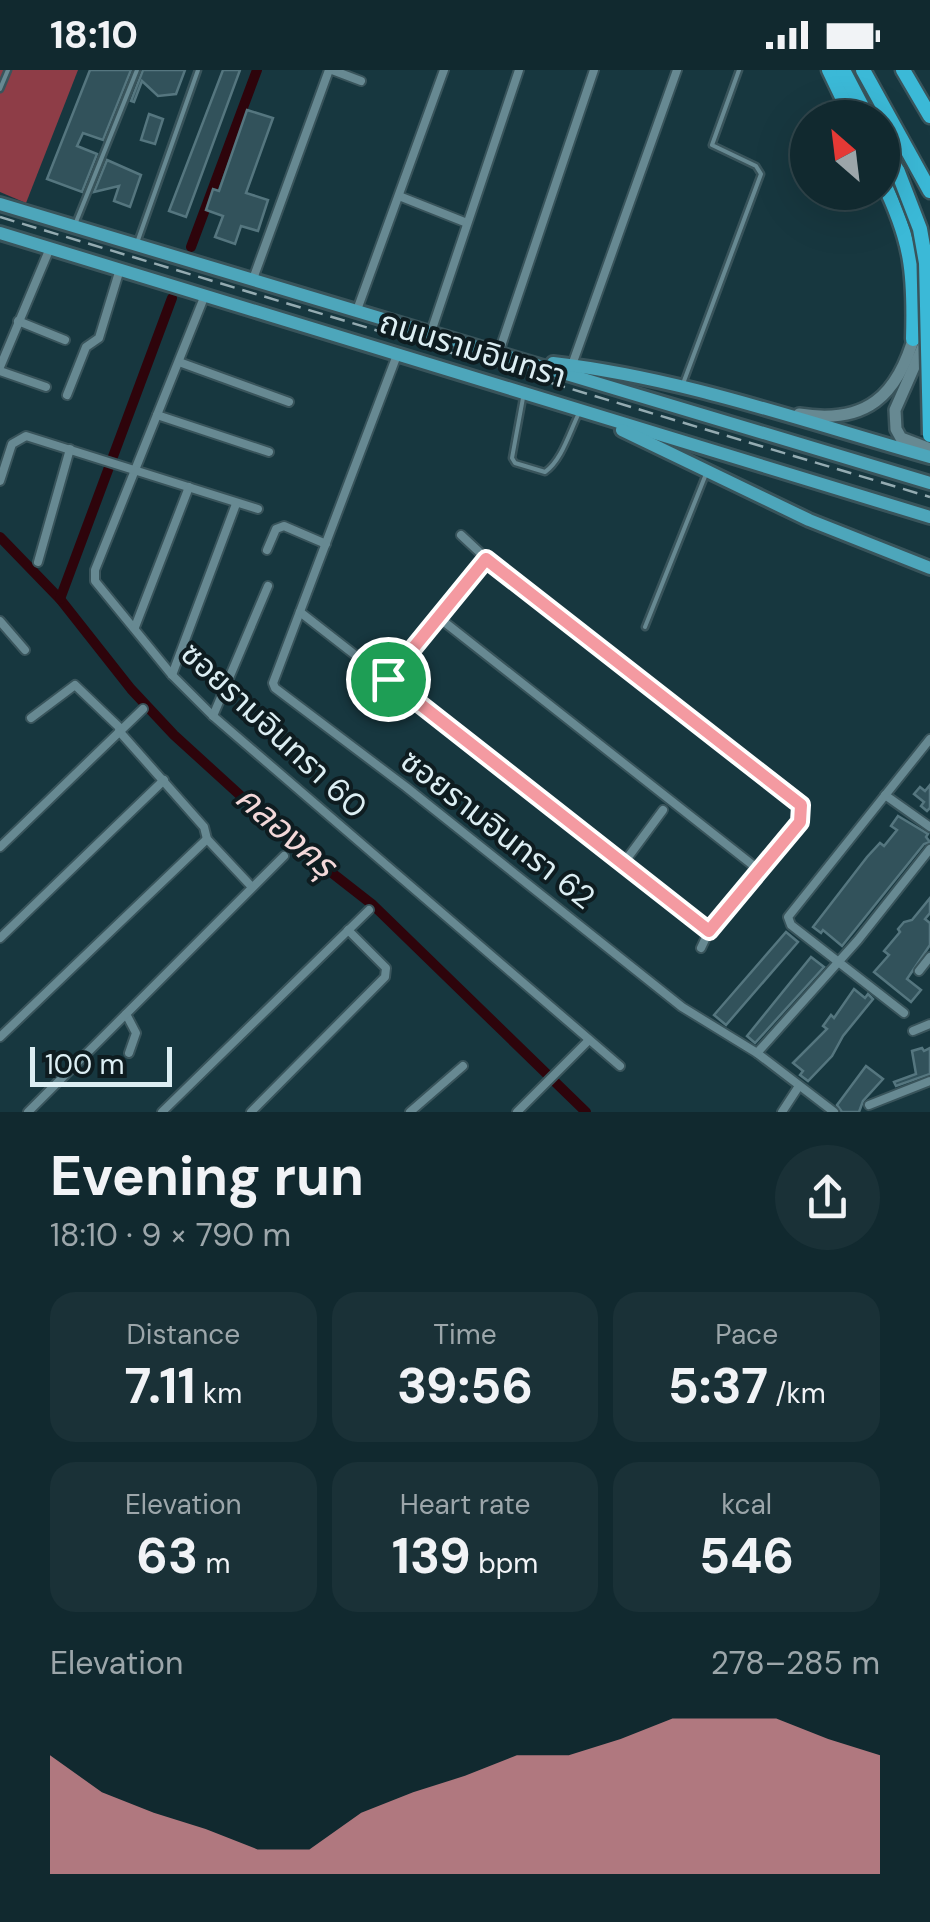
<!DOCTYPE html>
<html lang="en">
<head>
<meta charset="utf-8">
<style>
	:root { --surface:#11292f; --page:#1a3137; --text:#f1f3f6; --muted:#9ca6aa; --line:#30454b; --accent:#f49aa1 }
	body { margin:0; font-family:"DM Sans","Noto Sans Thai",sans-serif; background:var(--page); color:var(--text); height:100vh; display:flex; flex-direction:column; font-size:38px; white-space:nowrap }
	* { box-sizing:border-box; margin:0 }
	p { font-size:32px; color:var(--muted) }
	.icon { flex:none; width:55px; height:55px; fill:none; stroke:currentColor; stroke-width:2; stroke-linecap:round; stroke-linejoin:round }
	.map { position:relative; height:1042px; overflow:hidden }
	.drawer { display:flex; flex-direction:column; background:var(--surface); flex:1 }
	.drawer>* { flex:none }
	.needle { width:65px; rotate:332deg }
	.buttons { position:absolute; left:790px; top:30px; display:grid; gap:20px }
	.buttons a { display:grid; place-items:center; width:110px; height:110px; border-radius:50%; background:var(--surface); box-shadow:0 10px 40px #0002,0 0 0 2px var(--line); font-size:50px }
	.scale { position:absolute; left:30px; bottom:25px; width:142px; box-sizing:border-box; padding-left:10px; border:5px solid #dceef3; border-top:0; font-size:28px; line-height:35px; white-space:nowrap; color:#dceef3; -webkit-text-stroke:8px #0e1c20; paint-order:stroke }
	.pin { position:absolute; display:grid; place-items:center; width:85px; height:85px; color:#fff; margin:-42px; border:5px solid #fff; border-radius:50%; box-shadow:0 2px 10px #0007 }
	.round { display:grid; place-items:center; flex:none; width:105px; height:105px; border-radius:52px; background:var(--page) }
	.summary { display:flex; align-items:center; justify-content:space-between; height:170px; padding:0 50px }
	h1 { font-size:55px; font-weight:700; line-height:75px }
	.metrics { display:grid; grid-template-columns:repeat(3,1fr); gap:15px; height:170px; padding:10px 50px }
	.metrics div { display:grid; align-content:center; border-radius:25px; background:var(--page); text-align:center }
	.metrics b { font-size:50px; font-weight:700 }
	.metrics small { font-size:28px; font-weight:400 }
	.metrics p { font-size:28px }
	.chart { height:280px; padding:20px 50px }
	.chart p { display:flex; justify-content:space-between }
	.chart svg { width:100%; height:180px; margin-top:10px; fill:var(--accent); opacity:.7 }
	.status { display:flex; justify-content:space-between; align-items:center; height:70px; padding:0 50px; background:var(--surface); direction:ltr }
	.status svg { height:28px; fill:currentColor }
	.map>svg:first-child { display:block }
	.green { fill:#8e3d47 }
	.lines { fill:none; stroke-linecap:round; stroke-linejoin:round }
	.canal { stroke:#2e040b; stroke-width:10 }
	.building { fill:#32525b; stroke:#55767f; stroke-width:2.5 }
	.service-casing { stroke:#39545b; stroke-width:9 }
	.minor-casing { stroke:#39545b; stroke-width:12 }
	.secondary-casing { stroke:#39545b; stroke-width:16 }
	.primary-casing { stroke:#39545b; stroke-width:18 }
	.motorway-casing { stroke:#39545b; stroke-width:19 }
	.service { stroke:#678992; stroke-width:4 }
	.minor { stroke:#678992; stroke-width:8 }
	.secondary { stroke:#678992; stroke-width:11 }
	.primary { stroke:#4da6bb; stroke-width:12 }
	.motorway { stroke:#3bb9d7; stroke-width:14 }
	.rail { stroke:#94abb1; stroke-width:2.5; stroke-dasharray:15 8; stroke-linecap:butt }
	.motorway-bridge-casing { stroke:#39545b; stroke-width:19; stroke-linecap:butt }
	.motorway-bridge { stroke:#3bb9d7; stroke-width:14 }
	.route-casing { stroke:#fff; stroke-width:20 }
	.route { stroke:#f49aa1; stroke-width:12 }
	.labels { text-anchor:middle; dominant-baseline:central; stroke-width:8; stroke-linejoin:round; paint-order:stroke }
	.street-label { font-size:32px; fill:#dceef3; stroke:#0e1c20 }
	.water-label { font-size:35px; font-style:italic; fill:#f3d8d9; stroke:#0e1c20 }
</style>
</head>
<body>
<div class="status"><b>18:10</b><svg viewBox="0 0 49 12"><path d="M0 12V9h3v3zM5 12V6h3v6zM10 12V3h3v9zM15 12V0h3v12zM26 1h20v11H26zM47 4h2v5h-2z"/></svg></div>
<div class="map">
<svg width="930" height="1042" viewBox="0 0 930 1042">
	<rect width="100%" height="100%" fill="#17373f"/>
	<path class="green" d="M0 0H78L26 133 0 122Z"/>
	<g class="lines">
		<g class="canal">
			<path d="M191 177 257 0"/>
			<path d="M0 467 60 529 131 619 174 665 286 767 373 835 586 1042"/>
			<path d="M60 529 172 228"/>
		</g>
	</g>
	<g class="building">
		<path d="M90 0H131L103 70 83 63 77 76 97 84 82 122 47 109Z"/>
		<path d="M143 0H185L176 24 158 26 142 11 134 32 131 31Z"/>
		<path d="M223 0H240L186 147 169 141Z"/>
		<path d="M247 40 273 48 246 123 268 130 258 161 241 156 235 174 215 167 223 146 206 140 213 119 219 121Z"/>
		<path d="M149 44 163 49 155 74 141 70Z"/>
		<path d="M107 90 141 105 130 137 114 131 119 116 94 122Z"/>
		<path d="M930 715V738L927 741 921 736 924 732 914 724 920 717 925 721Z"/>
		<path d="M898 746 928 764 926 767 930 772 924 774 842 876 823 860 821 863 813 857 867 787 880 773 884 776 897 760 891 756Z"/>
		<path d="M930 828V843L925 849 930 853V875L907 909 921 920 911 932 874 902 889 885 884 881 900 862 898 859 904 852 912 850Z"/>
		<path d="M786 862 798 872 726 955 714 945Z"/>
		<path d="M811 887 824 897 755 973 747 966Z"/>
		<path d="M854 919 865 928 868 924 873 929 843 966 832 986 808 1011 800 1005 803 1001 793 993 827 959 823 956 831 945 834 948Z"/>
		<path d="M922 978 924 981 930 978V1004L896 1016 894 1012 916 1004 912 981Z"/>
		<path d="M866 996 883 1009 863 1031 859 1042H842L837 1035Z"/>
	</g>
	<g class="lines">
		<defs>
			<g id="service">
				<path d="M0 19 8 0"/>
				<path d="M76 152 137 0"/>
				<path d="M138 170 198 0"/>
				<path d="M684 311 761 104 756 96 712 75 739 0"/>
				<path d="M523 328 512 388 515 393 545 402C561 391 569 364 578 345"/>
				<path d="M645 557 706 404"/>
			</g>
			<g id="minor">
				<path d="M332 0 361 11"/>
				<path d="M399 126 467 153"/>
				<path d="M253 209 329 0"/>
				<path d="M205 225 95 500V511L172 605 213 646 620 996"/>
				<path d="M357 240 444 0"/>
				<path d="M18 251 65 270"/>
				<path d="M431 262 519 0"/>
				<path d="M499 282 594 0"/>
				<path d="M397 285 273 613 275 618 406 717 682 937 757 983 834 1042"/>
				<path d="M179 292 289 332"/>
				<path d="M572 295 677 0"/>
				<path d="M0 297 50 178"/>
				<path d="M0 301 46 317"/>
				<path d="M67 325 86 277 99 268 120 199"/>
				<path d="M157 345 269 382"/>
				<path d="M0 411 12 374 26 366 258 439"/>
				<path d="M461 465 504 505 801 735 803 743 800 752 709 861 701 878"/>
				<path d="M267 480 276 459 284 456 326 474"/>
				<path d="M38 492 70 379"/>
				<path d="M300 542 709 861"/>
				<path d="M438 547 759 800"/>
				<path d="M0 551 25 580"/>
				<path d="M135 557 189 417"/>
				<path d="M172 605 236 434"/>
				<path d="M388 609 486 489"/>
				<path d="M213 646 268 516"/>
				<path d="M31 648 75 615 121 659"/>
				<path d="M119 661 204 757 207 769 251 816"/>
				<path d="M885 725 930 757"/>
				<path d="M0 777 143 639"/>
				<path d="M623 794 663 740"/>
				<path d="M0 868 164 710"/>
				<path d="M919 901 930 887"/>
				<path d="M904 943 791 855 788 847 930 669"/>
				<path d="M126 944 136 963 129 983"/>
				<path d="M913 961 930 954"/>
				<path d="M0 967 207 769"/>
				<path d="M757 983 858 870 930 779"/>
				<path d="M869 1035 930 1011"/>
				<path d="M28 1042 284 786"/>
				<path d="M162 1042 369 840"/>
				<path d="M251 1042 385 907 386 898 348 860"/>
				<path d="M410 1042 463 996"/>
				<path d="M517 1042 589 970"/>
				<path d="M782 1042 799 1016"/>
			</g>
			<g id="secondary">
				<path d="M925 272 895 340 896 359 901 368 930 379"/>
				<path d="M799 344C866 355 898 326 915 263"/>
			</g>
			<g id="primary">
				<path d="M0 134 930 413"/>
				<path d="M0 163 930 447"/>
				<path d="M553 293C683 308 805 352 930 387"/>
				<path d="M622 360 809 450 930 498"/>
			</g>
			<g id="motorway">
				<path d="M829 0 852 48"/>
				<path d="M843 0 868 48"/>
				<path d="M863 0 930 121"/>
				<path d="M903 0 930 46"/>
				<path d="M882 74 898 102"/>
				<path d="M882 110C912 171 915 203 913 269"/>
			</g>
		</defs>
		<use href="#service" class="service-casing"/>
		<use href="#minor" class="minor-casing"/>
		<use href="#secondary" class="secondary-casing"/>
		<use href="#primary" class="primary-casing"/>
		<use href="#motorway" class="motorway-casing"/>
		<use href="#service" class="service"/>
		<use href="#minor" class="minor"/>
		<use href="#secondary" class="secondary"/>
		<use href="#primary" class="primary"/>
		<use href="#motorway" class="motorway"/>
		<path class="rail" d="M0 147 930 427"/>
		<defs>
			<path id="motorway-bridge" d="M898 102 920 159 926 193 930 365"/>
		</defs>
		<use href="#motorway-bridge" class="motorway-bridge-casing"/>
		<use href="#motorway-bridge" class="motorway-bridge"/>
	</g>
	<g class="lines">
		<defs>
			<path id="route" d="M486 489 801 735 800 752 709 861 388 609Z"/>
		</defs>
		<use href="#route" class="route-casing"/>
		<use href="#route" class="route"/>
	</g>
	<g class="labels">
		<g class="street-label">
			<text transform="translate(473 279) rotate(17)">ถนนรามอินทรา</text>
			<text transform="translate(274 660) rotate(43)">ซอยรามอินทรา 60</text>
			<text transform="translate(498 759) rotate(38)">ซอยรามอินทรา 62</text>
		</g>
		<g class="water-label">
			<text transform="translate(286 761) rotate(41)">คลองครุ</text>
		</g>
	</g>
</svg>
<div class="buttons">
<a><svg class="needle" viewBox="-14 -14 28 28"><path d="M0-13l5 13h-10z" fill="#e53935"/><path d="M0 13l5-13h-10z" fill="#9ca6aa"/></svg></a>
</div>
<div class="scale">100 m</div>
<div class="pin" style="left:388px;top:609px;background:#1e9e55"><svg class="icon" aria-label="arrive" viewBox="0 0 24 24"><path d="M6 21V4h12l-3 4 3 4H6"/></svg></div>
</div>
<section class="drawer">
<div class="summary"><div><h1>Evening run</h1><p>18:10 · 9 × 790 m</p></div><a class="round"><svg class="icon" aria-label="share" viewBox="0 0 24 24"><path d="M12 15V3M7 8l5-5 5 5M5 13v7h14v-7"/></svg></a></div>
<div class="metrics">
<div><p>Distance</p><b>7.11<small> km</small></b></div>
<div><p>Time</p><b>39:56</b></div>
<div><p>Pace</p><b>5:37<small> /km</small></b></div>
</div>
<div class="metrics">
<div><p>Elevation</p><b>63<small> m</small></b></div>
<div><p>Heart rate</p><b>139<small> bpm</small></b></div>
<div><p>kcal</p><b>546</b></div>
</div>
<div class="chart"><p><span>Elevation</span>278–285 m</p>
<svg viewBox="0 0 160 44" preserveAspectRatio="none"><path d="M0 44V15L10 24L20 29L30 33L40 38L50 38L60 29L70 24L80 20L90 15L100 15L110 11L120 6L130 6L140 6L150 11L160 15V44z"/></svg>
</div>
</section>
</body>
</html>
